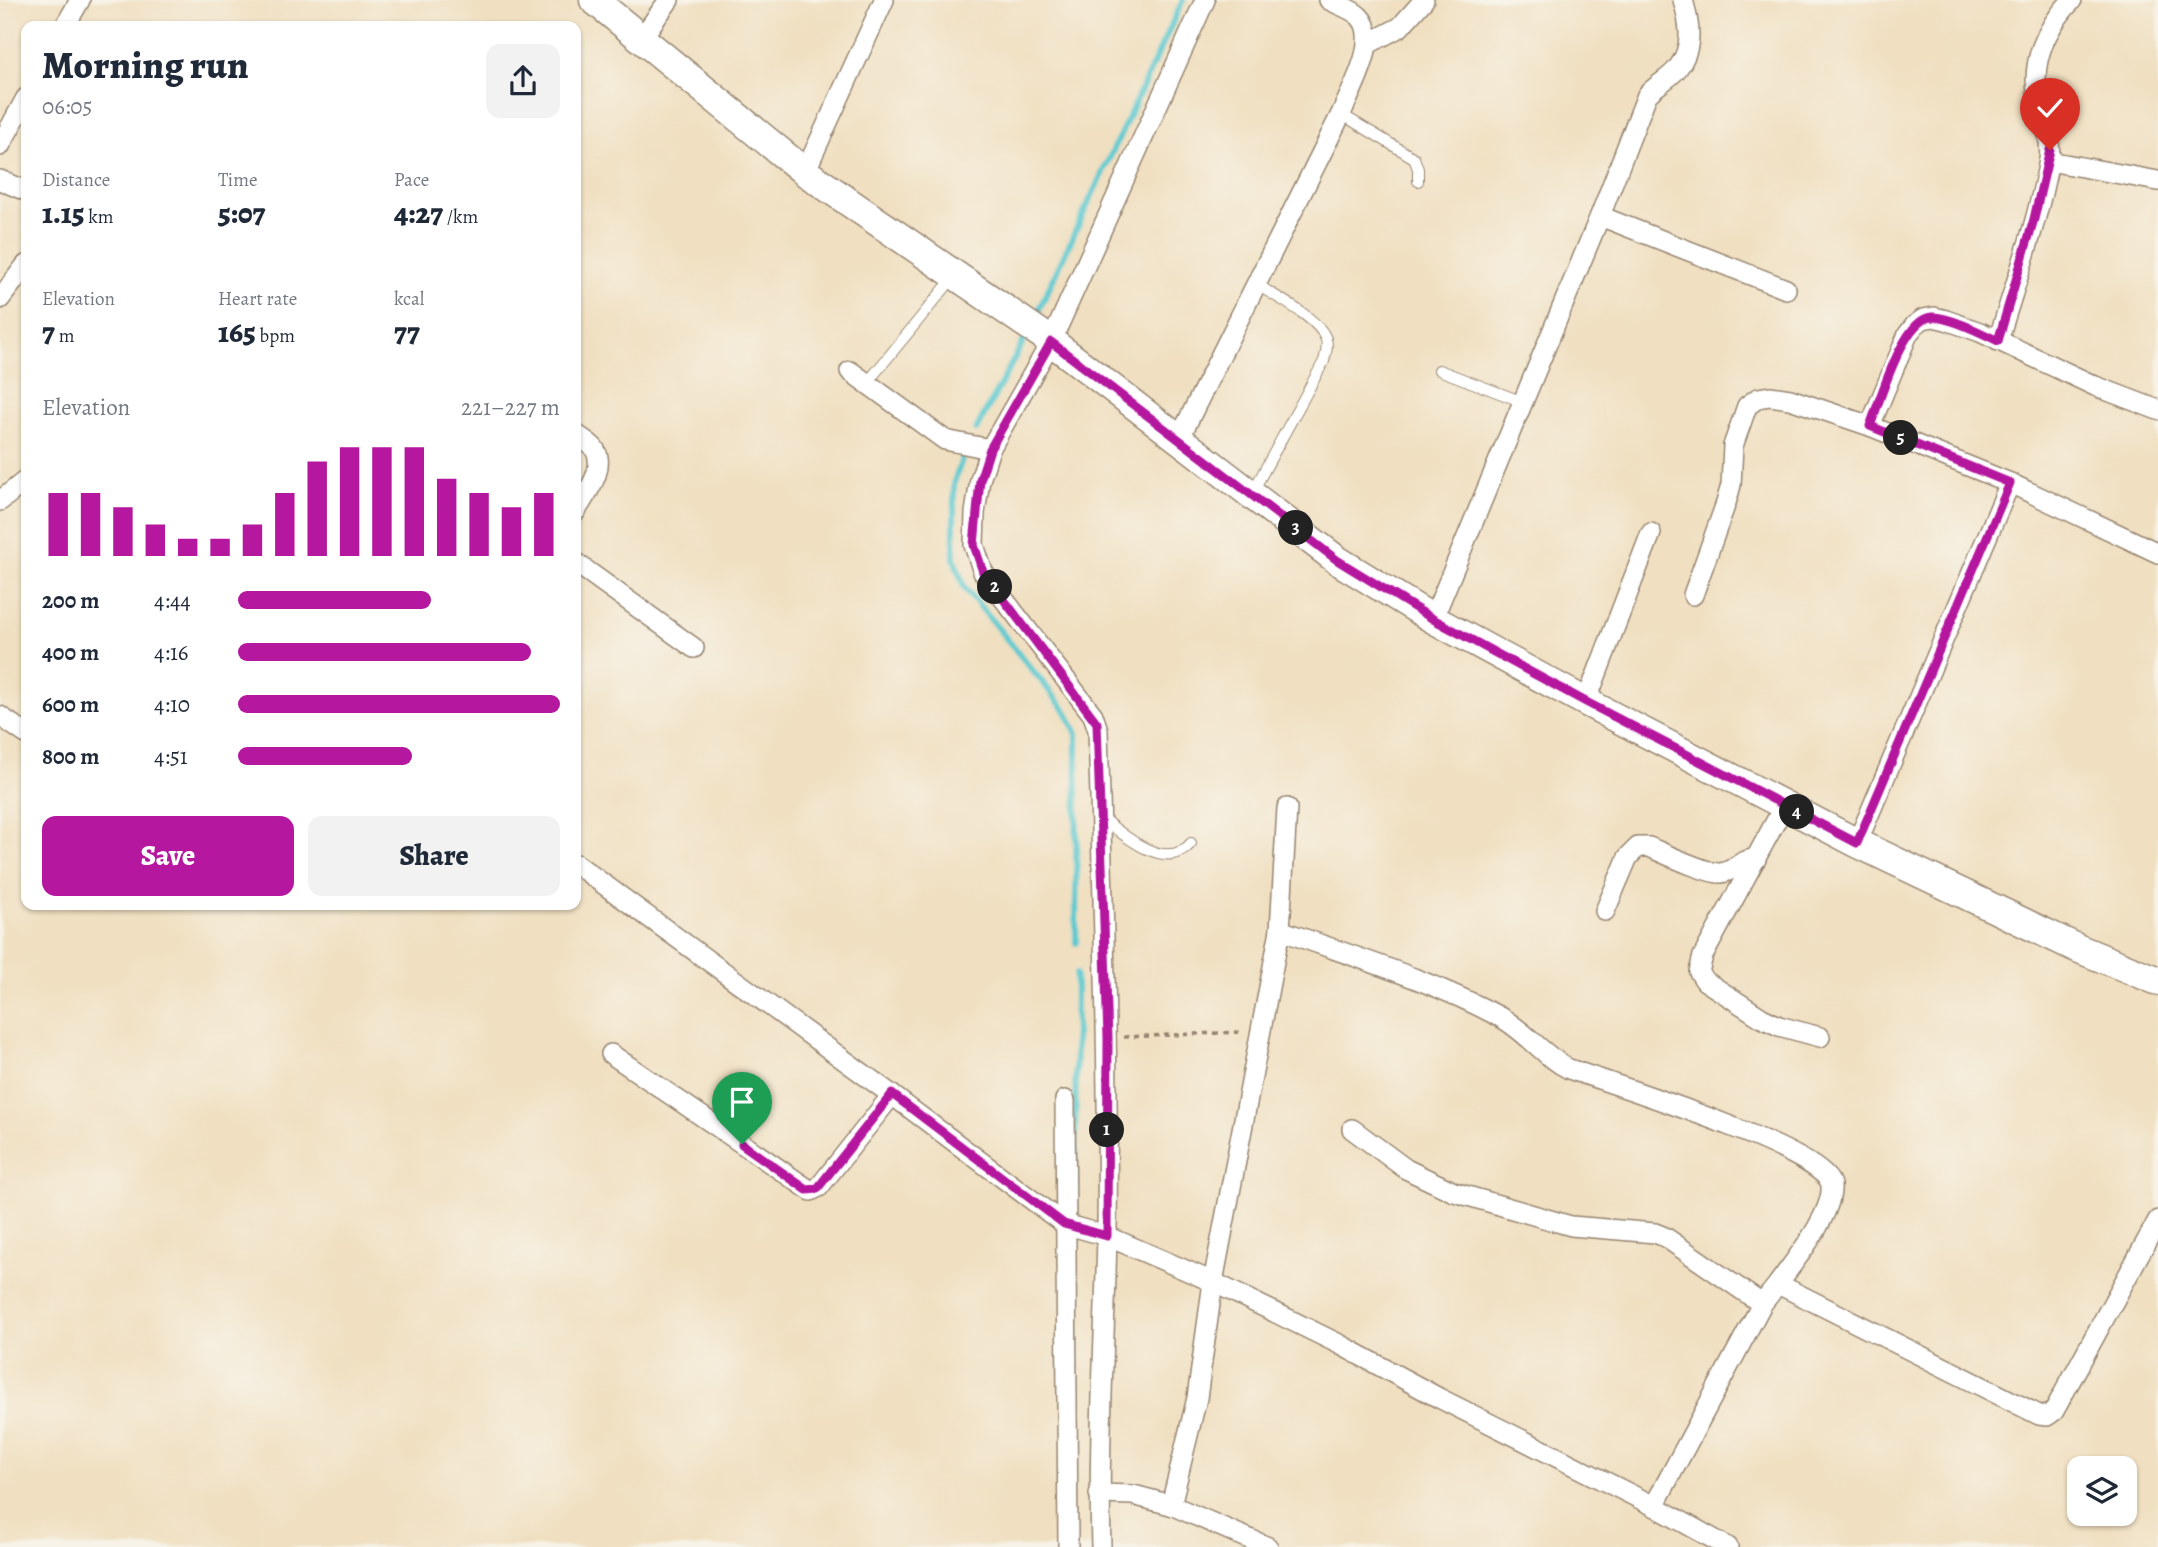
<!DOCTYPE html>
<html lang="en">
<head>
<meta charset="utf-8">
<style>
	:root { --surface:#fff; --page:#f2f2f3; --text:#1f2937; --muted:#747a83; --accent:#b5179e }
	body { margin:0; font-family:Alegreya,serif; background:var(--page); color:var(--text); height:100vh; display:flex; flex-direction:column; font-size:26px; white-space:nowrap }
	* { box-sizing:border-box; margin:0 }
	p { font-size:23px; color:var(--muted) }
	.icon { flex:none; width:38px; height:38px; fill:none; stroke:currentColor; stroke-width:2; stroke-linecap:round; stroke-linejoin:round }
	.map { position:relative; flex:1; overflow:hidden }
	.panel { position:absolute; left:21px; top:21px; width:560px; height:889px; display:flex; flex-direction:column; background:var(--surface); border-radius:14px; box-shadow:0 2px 5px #0004 }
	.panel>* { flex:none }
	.fabs { position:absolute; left:2067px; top:1456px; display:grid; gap:14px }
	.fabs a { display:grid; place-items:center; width:70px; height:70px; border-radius:14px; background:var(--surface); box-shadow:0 2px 5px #0004; font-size:35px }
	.pin { position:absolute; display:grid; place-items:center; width:60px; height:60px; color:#fff; margin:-72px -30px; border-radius:50% 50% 50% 0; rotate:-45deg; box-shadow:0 0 7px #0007 }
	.pin .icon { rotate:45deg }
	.km { position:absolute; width:35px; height:35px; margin:-18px; border-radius:50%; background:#222; color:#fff; font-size:19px; line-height:35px; text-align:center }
	.round { display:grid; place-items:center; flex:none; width:74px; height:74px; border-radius:14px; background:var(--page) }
	.overview { display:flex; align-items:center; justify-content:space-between; height:119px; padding:0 21px }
	h1 { font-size:38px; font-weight:800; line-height:52px }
	.stats { display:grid; grid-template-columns:repeat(3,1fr); gap:10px; height:119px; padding:7px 21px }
	.stats div { display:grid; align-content:center }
	.stats b { font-size:30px; font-weight:800 }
	.stats small { font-size:19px; font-weight:400 }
	.stats p { font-size:19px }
	.chart { height:196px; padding:14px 21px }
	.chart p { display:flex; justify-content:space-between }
	.chart svg { width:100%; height:126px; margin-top:7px; stroke:var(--accent); stroke-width:6 }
	.primary-button { display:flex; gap:14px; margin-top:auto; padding:14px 21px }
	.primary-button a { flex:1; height:80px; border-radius:14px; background:var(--accent); color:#fff; font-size:28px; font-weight:800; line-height:80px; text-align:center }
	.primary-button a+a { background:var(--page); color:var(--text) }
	ul { padding:0 21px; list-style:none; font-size:23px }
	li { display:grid; grid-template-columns:112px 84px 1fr; align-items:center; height:52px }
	li i { height:18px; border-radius:9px; background:var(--accent) }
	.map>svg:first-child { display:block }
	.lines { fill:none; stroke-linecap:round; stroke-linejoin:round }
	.stream { stroke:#5dcad1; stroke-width:6 }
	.service-casing { stroke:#96846f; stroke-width:12 }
	.minor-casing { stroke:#96846f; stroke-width:22 }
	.secondary-casing { stroke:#96846f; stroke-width:31 }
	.path { stroke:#96846f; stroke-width:3.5; stroke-dasharray:5 5; stroke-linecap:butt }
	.service { stroke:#fff; stroke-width:10 }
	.minor { stroke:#fff; stroke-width:19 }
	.secondary { stroke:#fff; stroke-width:28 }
	.route-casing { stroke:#fff; stroke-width:14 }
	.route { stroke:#b5179e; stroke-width:9 }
</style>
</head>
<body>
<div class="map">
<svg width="2158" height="1547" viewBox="0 0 2158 1547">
	<rect width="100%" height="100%" fill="#f7f3e8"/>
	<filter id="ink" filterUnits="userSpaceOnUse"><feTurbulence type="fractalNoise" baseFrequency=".0143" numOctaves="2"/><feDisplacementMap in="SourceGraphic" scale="14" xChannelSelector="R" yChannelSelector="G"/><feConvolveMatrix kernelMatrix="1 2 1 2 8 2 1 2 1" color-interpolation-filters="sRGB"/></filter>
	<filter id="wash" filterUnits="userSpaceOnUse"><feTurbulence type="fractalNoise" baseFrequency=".00686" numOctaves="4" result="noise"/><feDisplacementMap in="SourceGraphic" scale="28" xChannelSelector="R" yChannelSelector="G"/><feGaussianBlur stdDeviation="1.57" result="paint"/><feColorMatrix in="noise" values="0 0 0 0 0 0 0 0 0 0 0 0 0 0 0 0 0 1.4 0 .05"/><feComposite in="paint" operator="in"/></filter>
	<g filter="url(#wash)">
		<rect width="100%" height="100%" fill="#f0dfc0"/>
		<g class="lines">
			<g class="stream">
				<path d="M1034 320 1183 0"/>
				<path d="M976 430 1028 333"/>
				<path d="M966 448 954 482V558L964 587 1066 711 1077 734 1076 943"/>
				<path d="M1075 1195 1076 974"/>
			</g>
		</g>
	</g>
	<g filter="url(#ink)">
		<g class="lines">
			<defs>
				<g id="service">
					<path d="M1341 114 1414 158 1418 169V181"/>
					<path d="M1439 370 1523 402"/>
					<path d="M867 383 953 278"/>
					<path d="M1252 493 1324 361C1326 353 1328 347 1326 339 1319 318 1274 296 1256 284"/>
					<path d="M1102 818C1124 836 1167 873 1191 843"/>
				</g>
				<g id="minor">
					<path d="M65 26 80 0"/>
					<path d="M641 39 669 0"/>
					<path d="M1368 44 1400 27 1424 0"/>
					<path d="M0 146 26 98"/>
					<path d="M2049 161 2158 181"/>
					<path d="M805 172 884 0"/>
					<path d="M0 180 26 191"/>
					<path d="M1600 216 1786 289"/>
					<path d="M0 299 26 265"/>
					<path d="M1998 341C2016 281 2038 221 2049 160 2052 140 2044 121 2039 102 2029 63 2046 28 2072 0"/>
					<path d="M850 371 945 440 990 449"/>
					<path d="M1870 426 1908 334 1915 325 1923 319 1934 317 1946 320 1980 332 2095 386 2158 410"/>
					<path d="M576 434C581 438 590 443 594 448 608 468 585 495 576 511"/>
					<path d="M1179 439 1341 114C1351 90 1382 38 1359 16 1352 9 1338 5 1329 0"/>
					<path d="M0 501 26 480"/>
					<path d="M576 563 694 648"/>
					<path d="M1693 595 1726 503 1731 485 1733 446 1747 406 1758 398 1770 396 1790 399 1870 426 2010 483 2158 553"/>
					<path d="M1433 619 1600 216 1647 95C1656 85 1669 79 1677 69 1694 48 1690 24 1683 0"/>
					<path d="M1586 702 1651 533"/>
					<path d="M0 716 26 734"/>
					<path d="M1784 806 1703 956 1699 972 1705 981 1762 1018 1779 1026 1820 1037"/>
					<path d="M1857 843 2010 483"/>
					<path d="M576 864 892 1095"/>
					<path d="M1605 911 1628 857 1638 847H1649C1663 853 1708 874 1721 873 1736 871 1739 859 1756 859"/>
					<path d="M1280 930 1287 808"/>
					<path d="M611 1054 811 1191 819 1187 892 1095 1064 1224 1107 1236 1213 1282 1339 1344 1439 1398 1654 1506 1728 1547"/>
					<path d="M1065 1100 1068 1547"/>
					<path d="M1352 1129 1406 1169 1454 1192 1571 1226 1655 1233 1665 1237 1762 1304"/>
					<path d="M1099 1494 1133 1495 1171 1505 1268 1547"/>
					<path d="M1171 1505 1197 1398 1213 1282 1280 930C1354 957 1431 980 1500 1017 1526 1031 1543 1056 1569 1069 1607 1082 1826 1151 1831 1185 1834 1214 1794 1261 1778 1284"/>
					<path d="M1654 1506 1762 1304 1778 1284 2039 1415 2047 1416 2054 1411 2158 1220"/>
					<path d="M1101 1547C1098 1443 1105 1338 1107 1234 1109 1066 1103 898 1098 730L1093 715 983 572 974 545 975 513 980 480 990 449 1051 342 1205 0"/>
				</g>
				<path id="secondary" d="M594 0 805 172 1044 336 1337 560 1433 619 1586 702 1857 843 2077 948 2158 981"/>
			</defs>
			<use href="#service" class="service-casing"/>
			<use href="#minor" class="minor-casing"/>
			<use href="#secondary" class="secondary-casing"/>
			<path class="path" d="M1124 1037 1242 1032"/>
			<use href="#service" class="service"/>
			<use href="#minor" class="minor"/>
			<use href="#secondary" class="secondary"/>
		</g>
	</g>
	<g class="lines" filter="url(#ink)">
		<defs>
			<path id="route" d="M742 1144 807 1190 817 1189 892 1094 1064 1224 1107 1236 1108 1038 1097 723 983 572 974 545 980 480 990 449 1051 342 1337 560 1433 619 1586 702 1857 843 2010 483 1870 426C1880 401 1903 318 1932 317 1951 317 1982 333 1998 341L2034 219 2050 150"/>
		</defs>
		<use href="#route" class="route-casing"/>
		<use href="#route" class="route"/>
	</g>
</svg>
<div class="fabs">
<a><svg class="icon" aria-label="layers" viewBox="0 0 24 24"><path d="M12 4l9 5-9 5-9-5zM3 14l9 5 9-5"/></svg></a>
</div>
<div class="pin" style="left:742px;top:1144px;background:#1e9e55"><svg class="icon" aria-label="arrive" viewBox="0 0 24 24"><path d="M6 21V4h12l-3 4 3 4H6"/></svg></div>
<div class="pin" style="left:2050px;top:150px;background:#d93025"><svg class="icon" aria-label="check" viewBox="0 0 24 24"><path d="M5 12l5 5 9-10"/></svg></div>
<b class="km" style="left:1107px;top:1130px">1</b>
<b class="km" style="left:995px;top:587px">2</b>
<b class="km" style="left:1296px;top:528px">3</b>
<b class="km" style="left:1797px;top:812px">4</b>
<b class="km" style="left:1901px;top:438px">5</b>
<section class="panel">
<div class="overview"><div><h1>Morning run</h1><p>06:05</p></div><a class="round"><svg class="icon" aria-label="share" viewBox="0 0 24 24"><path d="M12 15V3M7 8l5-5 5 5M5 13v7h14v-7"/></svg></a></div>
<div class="stats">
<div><p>Distance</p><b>1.15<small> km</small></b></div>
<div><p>Time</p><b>5:07</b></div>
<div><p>Pace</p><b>4:27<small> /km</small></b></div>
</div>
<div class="stats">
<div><p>Elevation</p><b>7<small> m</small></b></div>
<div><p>Heart rate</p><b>165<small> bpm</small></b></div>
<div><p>kcal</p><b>77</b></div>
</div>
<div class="chart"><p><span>Elevation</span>221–227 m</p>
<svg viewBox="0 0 160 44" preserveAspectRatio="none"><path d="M5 44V22M15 44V22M25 44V27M35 44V33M45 44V38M55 44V38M65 44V33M75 44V22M85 44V11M95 44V6M105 44V6M115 44V6M125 44V17M135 44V22M145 44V27M155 44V22"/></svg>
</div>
<ul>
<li><b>200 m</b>4:44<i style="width:60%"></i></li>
<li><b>400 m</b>4:16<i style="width:91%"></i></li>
<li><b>600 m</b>4:10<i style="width:100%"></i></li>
<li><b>800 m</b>4:51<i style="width:54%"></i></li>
</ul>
<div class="primary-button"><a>Save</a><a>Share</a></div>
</section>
</div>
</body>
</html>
